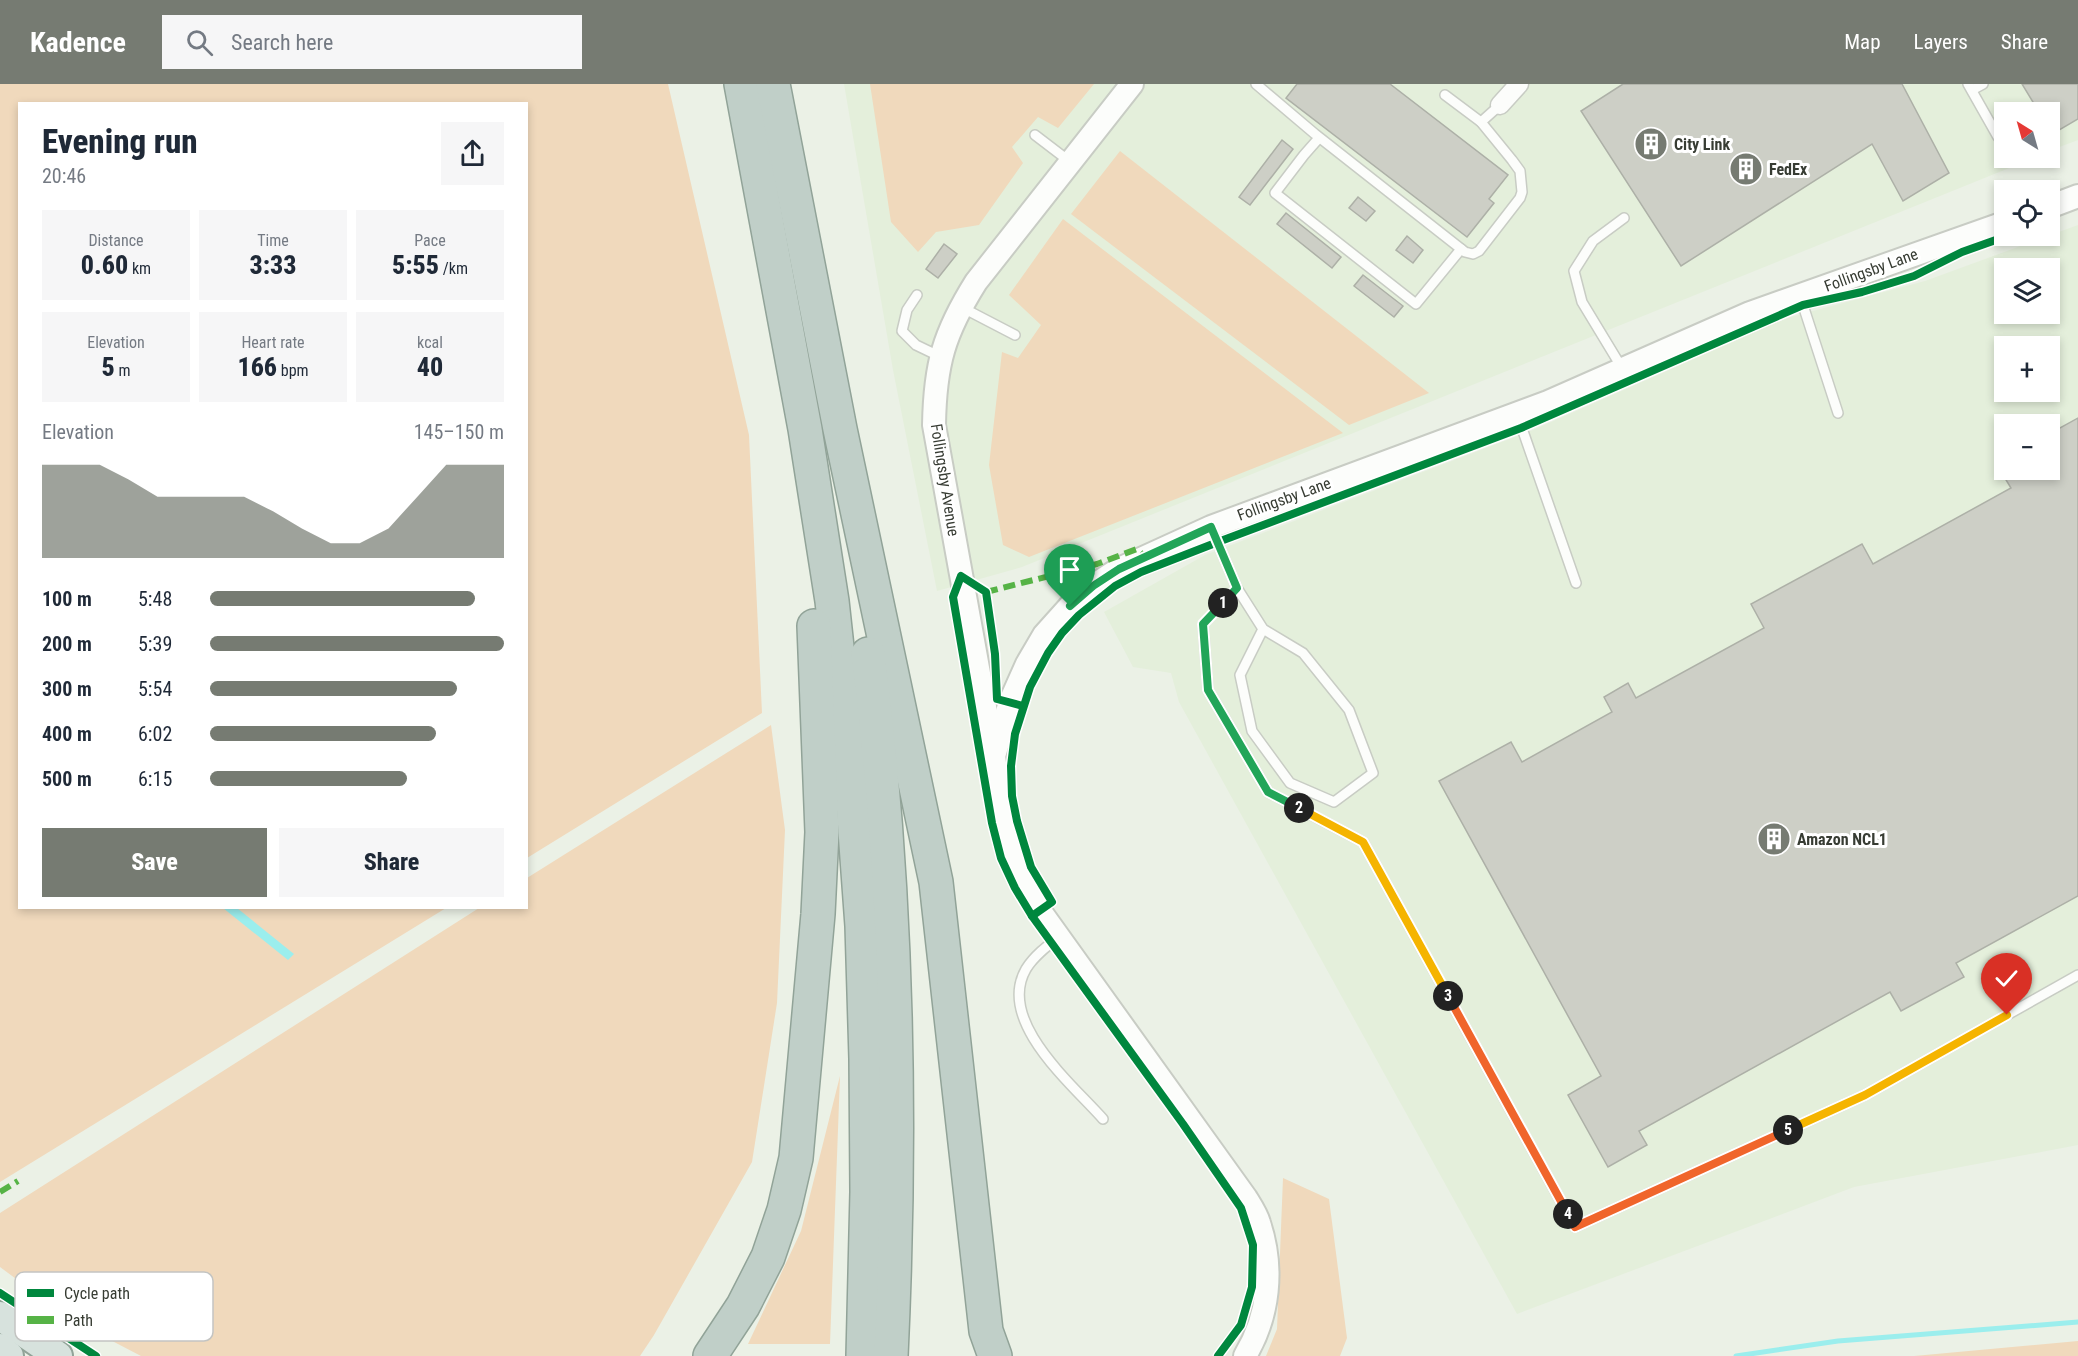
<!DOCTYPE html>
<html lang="en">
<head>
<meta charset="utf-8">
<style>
	:root { --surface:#fff; --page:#f6f6f7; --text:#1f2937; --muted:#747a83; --accent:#767b72 }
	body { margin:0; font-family:"Roboto Condensed",sans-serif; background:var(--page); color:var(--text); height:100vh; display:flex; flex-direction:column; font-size:22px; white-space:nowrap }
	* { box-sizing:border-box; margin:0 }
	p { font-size:20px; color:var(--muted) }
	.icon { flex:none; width:33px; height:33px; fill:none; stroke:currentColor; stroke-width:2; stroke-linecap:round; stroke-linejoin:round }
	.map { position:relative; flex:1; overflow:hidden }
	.drawer { position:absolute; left:18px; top:18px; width:510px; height:807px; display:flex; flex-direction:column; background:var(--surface); border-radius:0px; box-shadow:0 3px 9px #0003 }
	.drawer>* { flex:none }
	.needle { width:39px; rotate:323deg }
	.buttons { position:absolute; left:1994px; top:18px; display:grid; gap:12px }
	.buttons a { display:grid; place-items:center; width:66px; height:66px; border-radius:0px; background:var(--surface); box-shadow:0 3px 9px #0003; font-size:30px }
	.pin { position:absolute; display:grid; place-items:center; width:51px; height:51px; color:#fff; margin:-62px -26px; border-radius:50% 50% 50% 0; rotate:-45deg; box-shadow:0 0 6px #0007 }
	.pin .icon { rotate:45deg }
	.km { position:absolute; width:30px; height:30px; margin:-15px; border-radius:50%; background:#222; color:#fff; font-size:16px; line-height:30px; text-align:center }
	.round { display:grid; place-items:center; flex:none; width:63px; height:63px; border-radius:0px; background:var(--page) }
	.summary { display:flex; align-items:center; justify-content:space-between; height:102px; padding:0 24px }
	h1 { font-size:33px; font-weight:800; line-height:45px }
	.figures { display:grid; grid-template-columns:repeat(3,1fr); gap:9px; height:102px; padding:6px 24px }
	.figures div { display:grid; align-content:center; border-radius:0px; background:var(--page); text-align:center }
	.figures b { font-size:26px; font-weight:800 }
	.figures small { font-size:16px; font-weight:400 }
	.figures p { font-size:16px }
	.chart { height:168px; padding:12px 24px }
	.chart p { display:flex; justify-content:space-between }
	.chart svg { width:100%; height:108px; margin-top:6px; fill:var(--accent); opacity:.7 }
	.action { display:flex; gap:12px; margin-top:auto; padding:12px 24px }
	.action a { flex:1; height:69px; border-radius:0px; background:var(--accent); color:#fff; font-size:24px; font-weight:800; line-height:69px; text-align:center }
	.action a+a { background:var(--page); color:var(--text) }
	ul { padding:0 24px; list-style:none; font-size:20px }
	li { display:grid; grid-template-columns:96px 72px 1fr; align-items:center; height:45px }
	li i { height:15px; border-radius:8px; background:var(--accent) }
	header { display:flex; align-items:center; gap:36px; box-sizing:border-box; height:84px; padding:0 30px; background:var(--accent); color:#fff }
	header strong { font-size:28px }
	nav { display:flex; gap:33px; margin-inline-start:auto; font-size:21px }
	.search { width:420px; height:54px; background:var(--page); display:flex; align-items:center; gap:15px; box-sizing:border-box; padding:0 21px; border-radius:0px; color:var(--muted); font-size:22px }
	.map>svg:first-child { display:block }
	.built { fill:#e4efdb; fill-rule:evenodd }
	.green { fill:#f0d9bc }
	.water { fill:#9beeed }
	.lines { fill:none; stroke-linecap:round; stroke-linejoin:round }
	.stream { stroke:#9beeed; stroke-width:5 }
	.building { fill:#cdcfc6; stroke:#adb0a7; stroke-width:1.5 }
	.service-casing { stroke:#c8ccc4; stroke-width:12 }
	.minor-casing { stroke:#c8ccc4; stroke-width:21 }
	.tertiary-casing { stroke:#c8ccc4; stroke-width:26 }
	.primary-casing { stroke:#91a398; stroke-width:32 }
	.motorway-casing { stroke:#91a398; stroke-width:36 }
	.service { stroke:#fcfdfb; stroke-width:9 }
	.minor { stroke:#fcfdfb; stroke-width:18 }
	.tertiary { stroke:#fcfdfb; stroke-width:22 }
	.primary { stroke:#d7e2dd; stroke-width:28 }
	.motorway { stroke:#c0cfc8; stroke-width:33 }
	.quiet { stroke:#56b346; stroke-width:6; stroke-dasharray:12 6; stroke-linecap:butt }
	.cycleway-casing { stroke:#fff; stroke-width:11 }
	.cycleway { stroke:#00873e; stroke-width:8 }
	.split-1-casing { stroke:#fff; stroke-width:12 }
	.split-2-casing { stroke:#fff; stroke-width:12 }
	.split-3-casing { stroke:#fff; stroke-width:12 }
	.split-4-casing { stroke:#fff; stroke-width:12 }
	.split-5-casing { stroke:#fff; stroke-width:12 }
	.split-6-casing { stroke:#fff; stroke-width:12 }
	.split-1 { stroke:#22a559; stroke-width:8 }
	.split-2 { stroke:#22a559; stroke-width:8 }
	.split-3 { stroke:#f5b400; stroke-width:8 }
	.split-4 { stroke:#f0652b; stroke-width:8 }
	.split-5 { stroke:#f0652b; stroke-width:8 }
	.split-6 { stroke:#f5b400; stroke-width:8 }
	.labels { text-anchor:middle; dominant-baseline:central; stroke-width:6; stroke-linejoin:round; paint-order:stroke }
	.poi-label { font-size:16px; font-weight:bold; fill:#373c33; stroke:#fff; text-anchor:start }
	.street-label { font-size:16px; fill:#373c33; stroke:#fff }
	.key { fill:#fff; stroke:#c3c4c2; stroke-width:1.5 }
	.key-label { font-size:16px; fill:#373c33 }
</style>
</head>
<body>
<header>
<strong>Kadence</strong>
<div class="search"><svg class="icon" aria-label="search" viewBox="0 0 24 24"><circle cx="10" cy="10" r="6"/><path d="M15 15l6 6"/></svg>Search here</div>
<nav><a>Map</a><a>Layers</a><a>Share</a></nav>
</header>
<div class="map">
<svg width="2078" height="1272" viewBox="0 0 2078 1272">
	<rect width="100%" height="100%" fill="#ebf1e6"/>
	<g class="built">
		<path d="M844 0H2078V56L2049 67V28H2004V74H2034L1022 483 937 507 893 286Z"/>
		<path d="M2078 141V1061L1854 1103 1517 1230 1179 618 1171 589 1133 583 1104 528 1205 471 1533 346 1787 234 1925 197ZM2004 184H2049V230H2004ZM2004 262H2049V308H2004ZM2004 340H2049V386H2004Z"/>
	</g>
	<g class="green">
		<path d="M0 0H668L749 351 762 629 527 774 526 20H20V824H446L0 1098Z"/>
		<path d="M870 0H1094L1058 44 1038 33 1012 63 1023 79 979 141 936 148 918 168 891 138Z"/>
		<path d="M1120 67 1429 309 1349 341 1071 130Z"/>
		<path d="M1063 135 1343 349 1029 473 1003 461 989 381 1002 268 1018 274 1041 241 1009 211Z"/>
		<path d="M771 641 785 746 777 919 752 1078 654 1251 640 1272H141L70 1235 0 1183V1129L479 824H526L527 794Z"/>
		<path d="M840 992 830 1260H748L801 1147Z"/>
		<path d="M1283 1094 1329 1115 1347 1254 1340 1272H1266L1277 1245Z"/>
		<path d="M2078 1257V1272H1914Z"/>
	</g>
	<path class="water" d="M223 824H237L294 870 288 876Z"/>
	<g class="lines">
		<path class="stream" d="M1736 1272 1838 1257 2078 1238"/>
	</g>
	<g class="building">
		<path d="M1297 0H1390L1508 91 1489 115 1494 119 1467 153 1286 14Z"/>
		<path d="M1623 0H1902L1949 89 1903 117 1872 60 1681 182 1581 27Z"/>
		<path d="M2022 0H2078V35L2049 52V28H2039Z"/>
		<path d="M1282 56 1293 65 1250 121 1239 113Z"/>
		<path d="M1358 113 1375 127 1366 137 1349 124Z"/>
		<path d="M1286 129 1341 173 1332 184 1277 140Z"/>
		<path d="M1407 152 1423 166 1413 179 1396 166Z"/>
		<path d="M944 160 957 170 938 194 926 185Z"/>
		<path d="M1363 191 1403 222 1394 233 1354 202Z"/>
		<path d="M2078 334V812L1956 879 1964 893 1901 927 1890 908 1639 1047 1647 1061 1608 1083 1568 1011 1601 992 1439 697 1511 658 1522 678 1612 628 1604 613 1628 599 1636 614 1764 544 1751 520 1862 460 1873 480 2011 404 2000 386H2049V350Z"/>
	</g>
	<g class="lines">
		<defs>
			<g id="service">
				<path d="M1256 0 1315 50 1465 168 1473 170 1479 167 1520 114 1522 108 1520 87 1512 76 1481 38 1445 11"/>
				<path d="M1968 0 1998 53"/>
				<path d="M1972 6 1983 0"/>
				<path d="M1481 38 1500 21"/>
				<path d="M1035 51 1069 77"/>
				<path d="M1319 54 1304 71 1275 109 1416 220 1461 165"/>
				<path d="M917 211 907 226 902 247 916 261 941 273"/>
				<path d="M1800 212 1838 329"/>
				<path d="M963 224 1015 251"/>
				<path d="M1622 284 1582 218 1574 187 1593 157 1624 134"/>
				<path d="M1517 330 1576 499"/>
				<path d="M1211 443 1237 504 1263 545 1303 569 1349 626 1373 689 1334 718 1290 699 1252 647 1240 591 1263 545"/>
				<path d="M1237 504 1203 540 1208 606 1268 708 1363 758 1575 1143 1865 1011 2078 891"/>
				<path d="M1059 853C1047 862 1034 872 1026 885 996 937 1072 1000 1103 1035"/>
			</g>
			<path id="minor" d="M1500 21 1519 0"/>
			<g id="tertiary">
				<path d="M2049 123 2078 112"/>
				<path d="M993 667 934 341C935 280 944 249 976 198L1132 0"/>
				<path d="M1245 1272C1269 1232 1274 1184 1259 1139 1257 1131 1251 1122 1246 1114L1040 827 1027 806 1012 774 1004 746 994 672 1010 618 1027 580 1044 551 1070 522 1093 502 1119 485 1211 443 1548 318 1750 229 2004 139"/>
			</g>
			<g id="primary">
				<path d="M0 1232 58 1272"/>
				<path d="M0 1264 9 1272"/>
			</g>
			<g id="motorway">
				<path d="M741 0 805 345 832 517 851 692 862 842 866 975 867 1108 863 1272"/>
				<path d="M773 0 840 345 936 798 986 1247 995 1272"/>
				<path d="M868 570C898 803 902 1038 891 1272"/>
				<path d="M710 1272 743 1222 768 1173 784 1126 796 1074 818 830 822 748 814 542"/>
			</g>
		</defs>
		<use href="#service" class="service-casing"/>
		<use href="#minor" class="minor-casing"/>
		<use href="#tertiary" class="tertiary-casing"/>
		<use href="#primary" class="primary-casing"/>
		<use href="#motorway" class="motorway-casing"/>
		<use href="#service" class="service"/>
		<use href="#minor" class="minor"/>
		<use href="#tertiary" class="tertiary"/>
		<use href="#primary" class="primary"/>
		<use href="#motorway" class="motorway"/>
		<g class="quiet">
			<path d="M986 508 1097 480 1137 465 1145 473"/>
			<path d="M0 1108 18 1097"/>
		</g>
		<defs>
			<g id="cycleway">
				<path d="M1023 622 997 615 995 570 986 508 961 492 953 513 992 739 1001 774 1015 804 1032 832 1183 1040 1241 1124 1253 1161 1252 1203 1241 1241 1218 1272"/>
				<path d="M1032 832 1052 818 1031 783 1017 737 1012 712 1011 682 1015 650 1030 603 1048 569 1062 549 1079 531 1115 502 1141 488 1218 458 1521 344 1803 221 1862 208 1914 192 1962 168 2007 152"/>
				<path d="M0 1209 96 1272"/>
			</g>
		</defs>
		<use href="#cycleway" class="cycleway-casing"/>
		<use href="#cycleway" class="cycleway"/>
	</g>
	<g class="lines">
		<defs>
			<path id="split-1" d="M1070 522 1093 502 1119 485 1211 443 1237 504 1223 519"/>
			<path id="split-2" d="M1223 519 1203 540 1208 606 1268 708 1299 724"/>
			<path id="split-3" d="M1299 724 1363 758 1448 912"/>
			<path id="split-4" d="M1448 912 1568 1130"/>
			<path id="split-5" d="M1568 1130 1575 1143 1788 1046"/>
			<path id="split-6" d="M1788 1046 1865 1011 2007 931"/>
		</defs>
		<use href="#split-1" class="split-1-casing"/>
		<use href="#split-2" class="split-2-casing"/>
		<use href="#split-3" class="split-3-casing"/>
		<use href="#split-4" class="split-4-casing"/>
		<use href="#split-5" class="split-5-casing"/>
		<use href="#split-6" class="split-6-casing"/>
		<use href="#split-1" class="split-1"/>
		<use href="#split-2" class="split-2"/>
		<use href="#split-3" class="split-3"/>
		<use href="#split-4" class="split-4"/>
		<use href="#split-5" class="split-5"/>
		<use href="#split-6" class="split-6"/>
	</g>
	<defs>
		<symbol id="building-disc" viewBox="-11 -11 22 22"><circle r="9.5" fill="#767b72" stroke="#fff"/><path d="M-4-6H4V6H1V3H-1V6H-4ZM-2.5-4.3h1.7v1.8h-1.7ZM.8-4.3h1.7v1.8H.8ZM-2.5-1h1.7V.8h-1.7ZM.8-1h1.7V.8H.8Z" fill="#fff"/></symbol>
	</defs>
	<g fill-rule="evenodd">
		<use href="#building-disc" x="1632" y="41" width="38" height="38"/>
		<use href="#building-disc" x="1727" y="66" width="38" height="38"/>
		<use href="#building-disc" x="1755" y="736" width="38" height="38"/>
	</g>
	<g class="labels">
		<g class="poi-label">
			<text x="1674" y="60">City Link</text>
			<text x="1769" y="85">FedEx</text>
			<text x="1797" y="755">Amazon NCL1</text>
		</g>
		<g class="street-label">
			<text transform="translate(1871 186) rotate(-20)">Follingsby Lane</text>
			<text transform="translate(945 396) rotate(81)">Follingsby Avenue</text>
			<text transform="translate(1284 415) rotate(-20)">Follingsby Lane</text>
		</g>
	</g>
	<rect x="15" y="1188" width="198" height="69" rx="9" class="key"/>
	<rect x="27" y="1205" width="27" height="8" fill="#00873e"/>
	<rect x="27" y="1232" width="27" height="8" fill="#56b346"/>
	<g class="key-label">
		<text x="64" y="1215">Cycle path</text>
		<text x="64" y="1242">Path</text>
	</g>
</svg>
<div class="buttons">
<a><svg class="needle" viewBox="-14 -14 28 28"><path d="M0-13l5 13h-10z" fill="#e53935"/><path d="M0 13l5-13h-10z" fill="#747a83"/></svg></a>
<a><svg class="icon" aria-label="locate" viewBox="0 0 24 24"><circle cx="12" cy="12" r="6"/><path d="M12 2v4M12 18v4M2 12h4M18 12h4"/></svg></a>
<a><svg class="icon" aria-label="layers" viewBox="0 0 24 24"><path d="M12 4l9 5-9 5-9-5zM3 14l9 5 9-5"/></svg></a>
<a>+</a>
<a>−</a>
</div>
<div class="pin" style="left:1070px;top:522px;background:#1e9e55"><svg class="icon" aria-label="arrive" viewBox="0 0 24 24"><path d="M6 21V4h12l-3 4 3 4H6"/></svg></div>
<div class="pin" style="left:2007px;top:931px;background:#d93025"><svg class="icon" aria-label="check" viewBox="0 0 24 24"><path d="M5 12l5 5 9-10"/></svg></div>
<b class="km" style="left:1223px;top:519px">1</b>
<b class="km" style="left:1299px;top:724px">2</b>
<b class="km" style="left:1448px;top:912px">3</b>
<b class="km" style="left:1568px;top:1130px">4</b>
<b class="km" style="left:1788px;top:1046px">5</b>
<section class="drawer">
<div class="summary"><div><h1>Evening run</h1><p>20:46</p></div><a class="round"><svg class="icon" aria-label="share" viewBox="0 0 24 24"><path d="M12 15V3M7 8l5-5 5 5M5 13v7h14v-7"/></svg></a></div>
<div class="figures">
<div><p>Distance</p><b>0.60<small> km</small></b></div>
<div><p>Time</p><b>3:33</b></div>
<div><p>Pace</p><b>5:55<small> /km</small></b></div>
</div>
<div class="figures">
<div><p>Elevation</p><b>5<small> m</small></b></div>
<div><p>Heart rate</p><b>166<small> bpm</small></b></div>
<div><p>kcal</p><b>40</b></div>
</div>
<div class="chart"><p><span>Elevation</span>145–150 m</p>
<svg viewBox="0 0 160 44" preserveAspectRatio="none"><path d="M0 44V6L10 6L20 6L30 12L40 19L50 19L60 19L70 19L80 25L90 32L100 38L110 38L120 32L130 19L140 6L150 6L160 6V44z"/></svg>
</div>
<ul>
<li><b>100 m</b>5:48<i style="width:90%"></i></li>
<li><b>200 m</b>5:39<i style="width:100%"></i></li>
<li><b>300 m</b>5:54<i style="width:84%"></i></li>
<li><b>400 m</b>6:02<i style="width:77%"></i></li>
<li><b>500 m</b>6:15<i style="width:67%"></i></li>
</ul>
<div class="action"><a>Save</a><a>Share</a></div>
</section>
</div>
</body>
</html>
